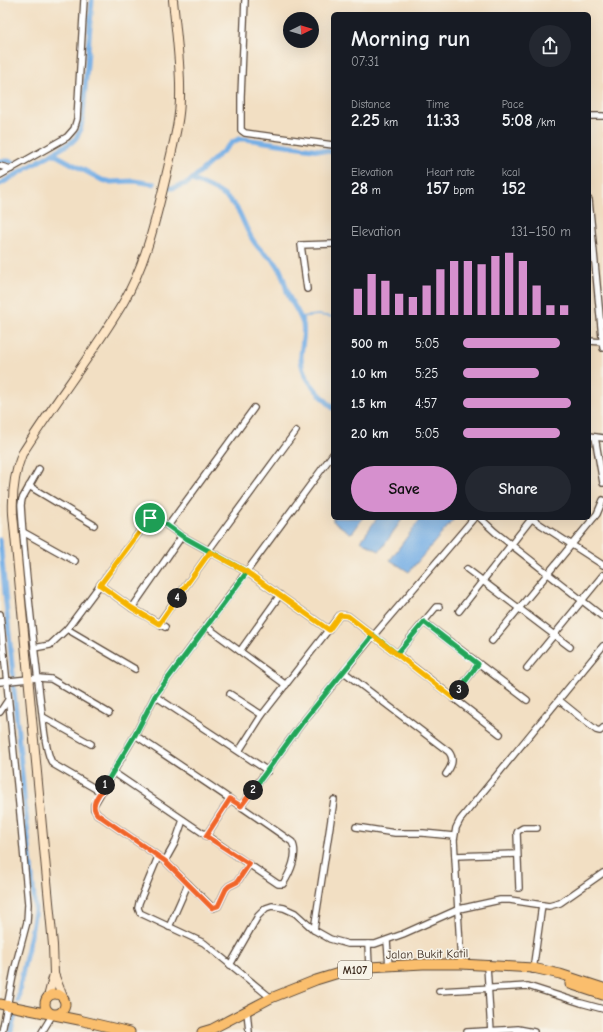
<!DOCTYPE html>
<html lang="en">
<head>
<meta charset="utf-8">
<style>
	:root { --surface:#171b24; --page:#242831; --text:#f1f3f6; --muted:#9ea1a6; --accent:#d690ce }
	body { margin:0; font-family:"Comic Neue",sans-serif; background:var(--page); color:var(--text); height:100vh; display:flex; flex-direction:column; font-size:15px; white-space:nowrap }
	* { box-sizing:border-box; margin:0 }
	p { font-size:13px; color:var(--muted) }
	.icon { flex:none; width:22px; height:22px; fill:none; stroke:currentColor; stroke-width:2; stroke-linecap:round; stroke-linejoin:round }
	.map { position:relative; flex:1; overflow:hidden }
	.side { position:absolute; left:331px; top:12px; width:260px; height:508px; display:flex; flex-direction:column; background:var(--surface); border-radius:6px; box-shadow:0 4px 16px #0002 }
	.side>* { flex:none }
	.needle { width:26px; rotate:85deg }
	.tools { position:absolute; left:283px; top:12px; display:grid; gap:8px }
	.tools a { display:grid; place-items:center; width:36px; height:36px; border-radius:50%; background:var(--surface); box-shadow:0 4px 16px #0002; font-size:20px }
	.pin { position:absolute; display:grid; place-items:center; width:34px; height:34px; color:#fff; margin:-17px; border:2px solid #fff; border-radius:50%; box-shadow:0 1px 4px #0007 }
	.km { position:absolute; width:20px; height:20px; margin:-10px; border-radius:50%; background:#222; color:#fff; font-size:11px; line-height:20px; text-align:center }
	.round { display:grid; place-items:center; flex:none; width:42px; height:42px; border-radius:21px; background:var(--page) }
	.headline { display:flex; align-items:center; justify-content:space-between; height:68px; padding:0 20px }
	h1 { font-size:22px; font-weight:800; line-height:30px }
	.figures { display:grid; grid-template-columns:repeat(3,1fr); gap:6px; height:68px; padding:4px 20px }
	.figures div { display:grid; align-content:center }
	.figures b { font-size:17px; font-weight:800 }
	.figures small { font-size:11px; font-weight:400 }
	.figures p { font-size:11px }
	.chart { height:112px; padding:8px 20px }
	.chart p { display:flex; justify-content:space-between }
	.chart svg { width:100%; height:72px; margin-top:4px; stroke:var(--accent); stroke-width:6 }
	.button { display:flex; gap:8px; margin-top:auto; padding:8px 20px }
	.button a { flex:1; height:46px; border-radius:24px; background:var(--accent); color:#111; font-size:16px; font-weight:800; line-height:46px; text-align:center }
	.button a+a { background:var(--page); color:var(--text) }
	ul { padding:0 20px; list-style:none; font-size:13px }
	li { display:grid; grid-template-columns:64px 48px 1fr; align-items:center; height:30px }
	li i { height:10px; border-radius:5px; background:var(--accent) }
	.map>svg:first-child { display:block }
	.water { fill:#74aee5; stroke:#586c82 }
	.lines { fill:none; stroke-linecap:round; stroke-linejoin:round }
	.stream { stroke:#74aee5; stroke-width:1.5 }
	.canal { stroke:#74aee5; stroke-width:5 }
	.minor-casing { stroke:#564537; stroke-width:8 }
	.secondary-casing { stroke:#564537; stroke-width:10 }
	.primary-casing { stroke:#564537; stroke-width:11 }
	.minor { stroke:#fff; stroke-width:5.5 }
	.secondary { stroke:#fde5c5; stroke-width:8 }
	.primary { stroke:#fabe6d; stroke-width:9 }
	.split-1-casing { stroke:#fff; stroke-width:8 }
	.split-2-casing { stroke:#fff; stroke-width:8 }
	.split-3-casing { stroke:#fff; stroke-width:8 }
	.split-4-casing { stroke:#fff; stroke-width:8 }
	.split-5-casing { stroke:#fff; stroke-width:8 }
	.split-1 { stroke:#22a559; stroke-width:5 }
	.split-2 { stroke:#f0652b; stroke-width:5 }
	.split-3 { stroke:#22a559; stroke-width:5 }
	.split-4 { stroke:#f5b400; stroke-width:5 }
	.split-5 { stroke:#f5b400; stroke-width:5 }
	.labels { text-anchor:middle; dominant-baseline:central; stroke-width:3; stroke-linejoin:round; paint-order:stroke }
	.shield { fill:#f7f3e8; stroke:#73665b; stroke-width:1 }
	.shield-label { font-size:11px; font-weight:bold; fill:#3b2a1e }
	.street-label { font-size:12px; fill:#3b2a1e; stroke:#f7f3e8 }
</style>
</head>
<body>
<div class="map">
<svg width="603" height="1032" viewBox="0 0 603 1032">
	<rect width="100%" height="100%" fill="#f7f3e8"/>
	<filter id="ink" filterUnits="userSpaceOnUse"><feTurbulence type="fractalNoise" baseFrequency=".025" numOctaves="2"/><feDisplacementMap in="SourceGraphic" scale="8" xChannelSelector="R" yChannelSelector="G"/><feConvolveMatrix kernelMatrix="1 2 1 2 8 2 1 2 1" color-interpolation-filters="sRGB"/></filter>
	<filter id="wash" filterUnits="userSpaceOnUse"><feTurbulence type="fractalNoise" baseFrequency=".012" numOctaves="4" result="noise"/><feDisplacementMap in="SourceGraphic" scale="16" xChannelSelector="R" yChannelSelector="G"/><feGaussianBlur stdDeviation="0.9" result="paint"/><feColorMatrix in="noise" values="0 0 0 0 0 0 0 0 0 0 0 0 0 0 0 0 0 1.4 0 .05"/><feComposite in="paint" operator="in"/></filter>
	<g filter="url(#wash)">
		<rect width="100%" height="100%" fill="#f2dfc3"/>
		<g class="water">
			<path d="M333 515V518H363L353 532 350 533 333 521Z"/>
			<path d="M377 518H403L380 551 377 550 361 541Z"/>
			<path d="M421 518H455L409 572 390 560Z"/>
		</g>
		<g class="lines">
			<path class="stream" d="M300 317 318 315 333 317"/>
			<g class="canal">
				<path d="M52 153 102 180 111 182 134 181 154 184"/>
				<path d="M0 161H9L15 163"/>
				<path d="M192 180C210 187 229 194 239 212 245 224 249 237 258 247 264 254 273 258 278 266 284 275 285 287 289 297 294 306 300 314 303 324 305 335 302 344 301 355 300 378 319 393 333 408"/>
				<path d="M0 184 72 142C81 134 81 127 83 116L92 0"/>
				<path d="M165 188H173L188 183 233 142 239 139H245L333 152"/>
				<path d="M0 540 13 675"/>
				<path d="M13 681 35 908C32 940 21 970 18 1001"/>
				<path d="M11 1032 15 1014"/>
			</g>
		</g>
	</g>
	<g filter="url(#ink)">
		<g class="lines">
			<defs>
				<g id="minor">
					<path d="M245 0 241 96V130L245 133 333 145"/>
					<path d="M589 116H603"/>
					<path d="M0 166 11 169"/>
					<path d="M0 175 67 137 74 129 77 119 84 0"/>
					<path d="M589 200 603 348"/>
					<path d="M307 289 301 245 333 244"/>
					<path d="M589 341 603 342"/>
					<path d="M589 436 603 438"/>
					<path d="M595 437 603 483"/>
					<path d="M39 469 22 499 21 505C25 572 33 639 41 705 43 719 45 754 53 764L101 792"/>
					<path d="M29 486 94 525"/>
					<path d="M480 518 495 532 603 617"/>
					<path d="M532 519 603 565"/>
					<path d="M168 526 254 408"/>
					<path d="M23 532 75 561"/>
					<path d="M208 551 296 431"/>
					<path d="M467 569 570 647"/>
					<path d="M100 585 132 608 165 627"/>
					<path d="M132 608 182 536"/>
					<path d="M459 611 532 518"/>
					<path d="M0 614 20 814 28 904 27 922 14 971 2 1032"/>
					<path d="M424 622 527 700"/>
					<path d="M159 623 210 552"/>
					<path d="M207 627 286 685"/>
					<path d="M67 629 135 669"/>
					<path d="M492 641 597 514 603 500"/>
					<path d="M34 648 50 645 67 629 150 518 158 519 182 536 247 572 329 630"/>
					<path d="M240 651 280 595"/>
					<path d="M397 654 436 607H439"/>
					<path d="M527 668 603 575"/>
					<path d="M344 672 449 752C455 760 451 767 446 774"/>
					<path d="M0 682 38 678 51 679 109 713"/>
					<path d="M230 694 262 715"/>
					<path d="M155 696 268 771"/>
					<path d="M453 698 478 664"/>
					<path d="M559 700 596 730 600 731 603 728"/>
					<path d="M0 712 8 700"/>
					<path d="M43 717 91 744"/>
					<path d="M239 751 262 715 340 615 348 616 500 734"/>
					<path d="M113 772 278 884H283C290 873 299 854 292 842 240 805 187 770 135 735"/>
					<path d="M241 806 302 723 368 642 474 518"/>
					<path d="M356 827 395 833H423L454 836"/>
					<path d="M206 836 230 799"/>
					<path d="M455 856 517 854"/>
					<path d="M158 857 139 903 138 908 140 913 204 943 271 998"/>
					<path d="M165 861 175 843 183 820"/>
					<path d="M249 865 237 882 229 886 226 889 218 906 213 908 165 861 97 814 94 809V805L135 735 155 696 333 454"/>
					<path d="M519 888 517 833 518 831 523 828H537"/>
					<path d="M169 927 188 884"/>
					<path d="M314 930 334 800"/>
					<path d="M387 941 389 966"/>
					<path d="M368 944 369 967"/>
					<path d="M461 964 454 840 456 828 460 820 603 646"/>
					<path d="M230 965 258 916 266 908 272 906 284 908 295 913 314 930 330 939 348 944H375L403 934 459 909 500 900H510L549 906 560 903 603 873"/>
					<path d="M487 966 491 1032"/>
					<path d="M533 970 542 905"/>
					<path d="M439 991 528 986 581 1003 603 1009"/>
					<path d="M247 1011 249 1032"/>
					<path d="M42 1032 53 1014"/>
					<path d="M467 1032 518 1029 534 1032"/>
				</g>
				<g id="secondary">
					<path d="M54 974 63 997"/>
					<path d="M48 997 54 974 53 945 13 514C12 493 14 474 22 454 54 403 92 355 123 303 147 262 157 214 168 168 173 145 180 121 180 97 181 65 176 32 173 0"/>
				</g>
				<g id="primary">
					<path d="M570 984 603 995"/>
					<circle cx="55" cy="1004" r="10"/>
					<path d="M0 1004 79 1020 130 1032"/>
					<path d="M202 1032 212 1029 271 998 316 980 342 972 369 967 423 964H461L533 968 560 974 603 988"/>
				</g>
			</defs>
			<use href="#minor" class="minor-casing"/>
			<use href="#secondary" class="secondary-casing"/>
			<use href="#primary" class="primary-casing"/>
			<use href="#minor" class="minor"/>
			<use href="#secondary" class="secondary"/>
			<use href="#primary" class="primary"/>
		</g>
	</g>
	<g class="lines" filter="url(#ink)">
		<defs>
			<path id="split-1" d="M105 785 135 735 155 696 247 572 182 536 158 519 150 518"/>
			<path id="split-2" d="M105 785C100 794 89 804 97 814L165 861 212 908 218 906 226 889 229 886 237 882 249 864 206 836 230 799 241 806 253 790"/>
			<path id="split-3" d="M253 790 302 723 373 635 397 654 424 622 478 664 459 690"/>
			<path id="split-4" d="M177 598 210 552 247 572 329 630 340 615 348 616 453 698 459 690"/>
			<path id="split-5" d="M150 518 100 585 132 608 159 624 177 598"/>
		</defs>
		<use href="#split-1" class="split-1-casing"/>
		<use href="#split-2" class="split-2-casing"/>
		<use href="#split-3" class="split-3-casing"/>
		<use href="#split-4" class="split-4-casing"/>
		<use href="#split-5" class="split-5-casing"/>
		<use href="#split-1" class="split-1"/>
		<use href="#split-2" class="split-2"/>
		<use href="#split-3" class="split-3"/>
		<use href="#split-4" class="split-4"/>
		<use href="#split-5" class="split-5"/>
	</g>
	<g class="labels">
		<rect class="shield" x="338" y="961" width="34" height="18" rx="3"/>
		<g class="shield-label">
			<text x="355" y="970">M107</text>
		</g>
		<g class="street-label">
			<text transform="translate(427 954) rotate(-1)">Jalan Bukit Katil</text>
		</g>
	</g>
</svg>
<div class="tools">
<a><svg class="needle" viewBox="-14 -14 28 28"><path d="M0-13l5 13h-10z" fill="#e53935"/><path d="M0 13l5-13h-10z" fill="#9ea1a6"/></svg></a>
</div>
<div class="pin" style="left:150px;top:518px;background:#1e9e55"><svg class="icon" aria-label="arrive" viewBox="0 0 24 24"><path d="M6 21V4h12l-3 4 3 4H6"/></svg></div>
<b class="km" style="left:105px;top:785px">1</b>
<b class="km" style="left:253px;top:790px">2</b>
<b class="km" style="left:459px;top:690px">3</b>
<b class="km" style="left:177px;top:598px">4</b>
<section class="side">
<div class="headline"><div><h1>Morning run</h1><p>07:31</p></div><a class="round"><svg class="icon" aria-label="share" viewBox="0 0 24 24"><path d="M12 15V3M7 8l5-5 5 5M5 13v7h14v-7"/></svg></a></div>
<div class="figures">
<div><p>Distance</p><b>2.25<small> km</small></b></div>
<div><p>Time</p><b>11:33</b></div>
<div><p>Pace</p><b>5:08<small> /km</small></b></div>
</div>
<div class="figures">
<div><p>Elevation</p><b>28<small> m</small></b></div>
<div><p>Heart rate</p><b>157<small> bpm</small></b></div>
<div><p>kcal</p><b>152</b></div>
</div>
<div class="chart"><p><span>Elevation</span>131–150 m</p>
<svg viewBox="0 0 160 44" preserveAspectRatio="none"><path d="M5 44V28M15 44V19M25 44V23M35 44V31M45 44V33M55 44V26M65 44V16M75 44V11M85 44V11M95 44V13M105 44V8M115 44V6M125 44V11M135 44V26M145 44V38M155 44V38"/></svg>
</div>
<ul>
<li><b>500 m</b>5:05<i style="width:90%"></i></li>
<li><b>1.0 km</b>5:25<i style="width:70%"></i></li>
<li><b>1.5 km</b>4:57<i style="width:100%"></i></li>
<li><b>2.0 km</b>5:05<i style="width:90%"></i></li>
</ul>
<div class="button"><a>Save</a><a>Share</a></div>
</section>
</div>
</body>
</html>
